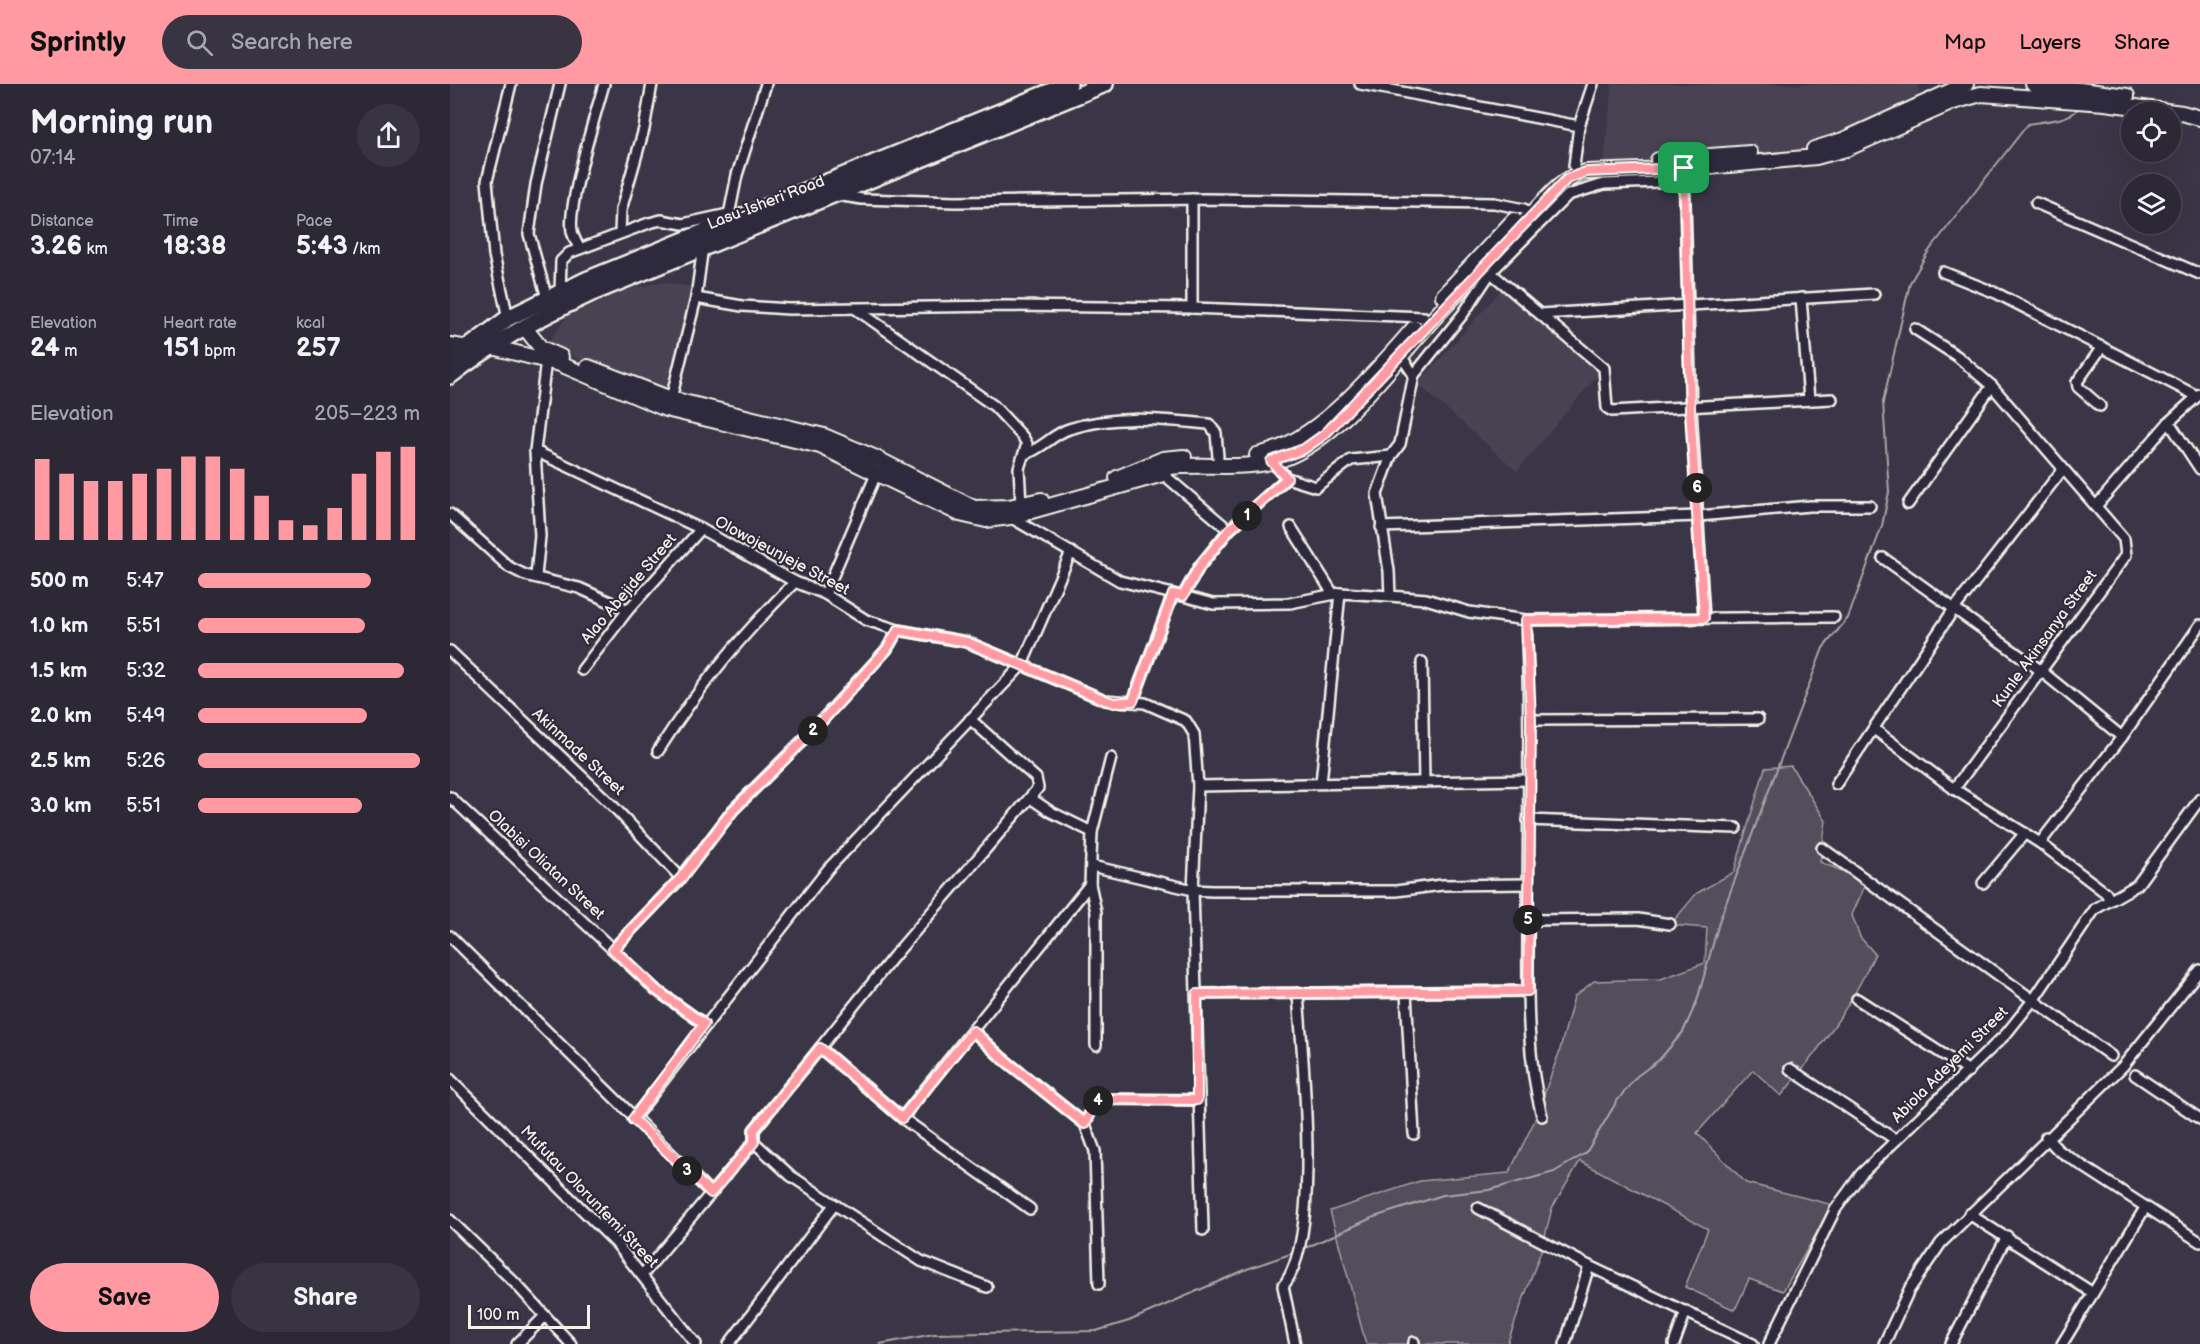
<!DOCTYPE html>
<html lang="en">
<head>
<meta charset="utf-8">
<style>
	:root { --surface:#2c2835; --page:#383441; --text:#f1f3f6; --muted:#a6a6ad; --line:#484450; --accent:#ff9aa2 }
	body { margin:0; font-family:"Balsamiq Sans",sans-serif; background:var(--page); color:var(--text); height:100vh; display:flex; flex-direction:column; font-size:22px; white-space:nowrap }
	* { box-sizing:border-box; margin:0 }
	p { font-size:20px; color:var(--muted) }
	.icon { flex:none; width:33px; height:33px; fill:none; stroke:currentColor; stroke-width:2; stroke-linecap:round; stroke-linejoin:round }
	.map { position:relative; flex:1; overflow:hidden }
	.drawer { display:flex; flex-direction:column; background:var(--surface); width:450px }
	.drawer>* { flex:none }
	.buttons { position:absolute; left:1671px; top:18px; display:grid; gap:12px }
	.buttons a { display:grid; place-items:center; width:60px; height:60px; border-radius:50%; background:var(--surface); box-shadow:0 6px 24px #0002,0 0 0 2px var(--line); font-size:30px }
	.scale { position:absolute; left:18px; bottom:15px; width:122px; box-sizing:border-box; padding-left:6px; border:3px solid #f4f1e8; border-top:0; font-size:16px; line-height:21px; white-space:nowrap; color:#f4f1e8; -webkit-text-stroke:4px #2f2a3d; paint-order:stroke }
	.pin { position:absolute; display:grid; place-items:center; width:51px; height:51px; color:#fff; margin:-26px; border-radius:12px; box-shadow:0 3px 9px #0006 }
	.km { position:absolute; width:30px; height:30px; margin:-15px; border-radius:50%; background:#222; color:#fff; font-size:16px; line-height:30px; text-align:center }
	.round { display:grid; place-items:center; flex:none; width:63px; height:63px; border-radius:32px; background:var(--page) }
	.head { display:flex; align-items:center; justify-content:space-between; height:102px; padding:0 30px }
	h1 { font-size:33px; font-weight:700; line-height:45px }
	.stats { display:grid; grid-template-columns:repeat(3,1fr); gap:9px; height:102px; padding:6px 30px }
	.stats div { display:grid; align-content:center }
	.stats b { font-size:26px; font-weight:700 }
	.stats small { font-size:16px; font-weight:400 }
	.stats p { font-size:16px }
	.chart { height:168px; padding:12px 30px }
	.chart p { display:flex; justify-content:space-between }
	.chart svg { width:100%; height:108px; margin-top:6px; stroke:var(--accent); stroke-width:6 }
	.cta { display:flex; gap:12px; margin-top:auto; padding:12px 30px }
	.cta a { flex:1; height:69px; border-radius:36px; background:var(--accent); color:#111; font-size:24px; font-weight:700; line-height:69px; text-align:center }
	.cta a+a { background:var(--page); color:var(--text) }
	ul { padding:0 30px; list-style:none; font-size:20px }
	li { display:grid; grid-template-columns:96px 72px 1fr; align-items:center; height:45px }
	li i { height:15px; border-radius:8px; background:var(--accent) }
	header { display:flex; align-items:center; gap:36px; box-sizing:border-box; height:84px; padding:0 30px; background:var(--accent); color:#111 }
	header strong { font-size:28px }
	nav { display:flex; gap:33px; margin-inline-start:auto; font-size:21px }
	.search { width:420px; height:54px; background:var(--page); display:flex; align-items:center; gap:15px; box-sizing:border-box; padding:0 21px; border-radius:33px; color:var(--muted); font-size:22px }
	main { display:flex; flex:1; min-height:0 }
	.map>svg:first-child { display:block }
	.built { fill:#484352 }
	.green { fill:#534e5c; stroke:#a4a0a2; stroke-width:1.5 }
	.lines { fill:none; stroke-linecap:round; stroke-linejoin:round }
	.stream { stroke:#aaa6a7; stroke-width:2 }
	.street-casing { stroke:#f4f1e8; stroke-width:14 }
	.secondary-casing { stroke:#f4f1e8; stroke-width:18 }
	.primary-casing { stroke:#f4f1e8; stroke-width:20 }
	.street { stroke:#2f2a3d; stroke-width:9 }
	.secondary { stroke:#2f2a3d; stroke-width:14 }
	.primary { stroke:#2f2a3d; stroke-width:15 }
	.route-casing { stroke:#fff; stroke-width:12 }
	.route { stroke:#ff9aa2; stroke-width:8 }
	.labels { text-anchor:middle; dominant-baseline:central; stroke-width:4.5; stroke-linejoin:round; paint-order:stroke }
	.street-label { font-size:16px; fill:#f4f1e8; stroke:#2f2a3d }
</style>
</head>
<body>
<header>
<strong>Sprintly</strong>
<div class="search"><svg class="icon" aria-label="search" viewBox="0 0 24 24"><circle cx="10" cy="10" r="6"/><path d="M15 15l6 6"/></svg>Search here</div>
<nav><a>Map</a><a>Layers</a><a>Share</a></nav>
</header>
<main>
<section class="drawer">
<div class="head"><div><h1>Morning run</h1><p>07:14</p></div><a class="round"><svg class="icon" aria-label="share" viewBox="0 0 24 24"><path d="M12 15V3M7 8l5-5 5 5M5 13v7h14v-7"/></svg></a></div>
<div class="stats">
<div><p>Distance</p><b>3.26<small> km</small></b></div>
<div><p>Time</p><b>18:38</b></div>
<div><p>Pace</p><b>5:43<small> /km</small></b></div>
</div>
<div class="stats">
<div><p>Elevation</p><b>24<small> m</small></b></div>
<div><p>Heart rate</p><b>151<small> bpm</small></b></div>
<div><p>kcal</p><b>257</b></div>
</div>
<div class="chart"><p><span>Elevation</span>205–223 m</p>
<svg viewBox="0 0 160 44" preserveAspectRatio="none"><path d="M5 44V11M15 44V17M25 44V20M35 44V20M45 44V17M55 44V15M65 44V10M75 44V10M85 44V15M95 44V26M105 44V36M115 44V38M125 44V31M135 44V17M145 44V8M155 44V6"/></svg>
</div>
<ul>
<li><b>500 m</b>5:47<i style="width:78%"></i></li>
<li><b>1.0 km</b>5:51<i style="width:75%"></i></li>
<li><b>1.5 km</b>5:32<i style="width:93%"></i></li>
<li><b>2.0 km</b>5:49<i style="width:76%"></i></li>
<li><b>2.5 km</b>5:26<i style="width:100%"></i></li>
<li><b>3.0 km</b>5:51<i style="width:74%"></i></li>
</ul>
<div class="cta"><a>Save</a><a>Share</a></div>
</section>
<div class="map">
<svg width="1750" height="1260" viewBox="0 0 1750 1260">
	<rect width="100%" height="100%" fill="#3b3647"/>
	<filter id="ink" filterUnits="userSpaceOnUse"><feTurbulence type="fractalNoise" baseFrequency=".0167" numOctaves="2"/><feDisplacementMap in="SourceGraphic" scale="12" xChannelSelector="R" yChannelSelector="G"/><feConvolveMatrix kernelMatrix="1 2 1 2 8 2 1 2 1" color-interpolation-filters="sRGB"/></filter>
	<g filter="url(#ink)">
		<g class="built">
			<path d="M1162 0H1468L1470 25 1356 69 1264 77 1154 81Z"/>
			<path d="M212 198 247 204 219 312 164 292 97 260 118 231 182 204Z"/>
			<path d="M1052 205 1150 288 1067 387 968 300Z"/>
		</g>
		<path class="green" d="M1341 682 1376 737 1370 778 1417 797 1402 831 1410 853 1425 870C1398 927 1371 963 1331 1012L1303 986 1247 1049 1296 1099 1383 1121 1333 1207 1299 1195 1285 1226 1235 1203 1258 1145 1130 1077 1102 1124 1092 1164 1057 1260H916L880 1127 970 1097 1059 1089 1084 1038 1109 969 1124 913 1144 897 1211 895 1255 879 1257 844 1220 841 1247 809 1284 788 1315 684Z"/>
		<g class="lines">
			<g class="stream">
				<path d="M851 1166 924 1133 993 1111 1039 1106 1104 1088 1136 1069 1167 1017 1187 992 1209 976 1233 948 1247 917 1270 835 1373 564 1398 534 1432 442 1439 408 1433 318 1460 199 1478 168 1578 40C1593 37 1622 37 1630 22"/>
				<path d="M430 1260 484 1250 646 1247 679 1237 797 1185 846 1168"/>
			</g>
			<defs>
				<g id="street">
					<path d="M910 0 1129 42"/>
					<path d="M1124 82 1129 42 1143 0"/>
					<path d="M1234 84 1241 325 1254 534"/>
					<path d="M386 111 412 115 505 118 756 115 1044 119 1074 125"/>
					<path d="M742 115V224"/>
					<path d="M1586 119 1750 190"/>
					<path d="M278 136 287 91 316 0"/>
					<path d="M170 149 171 126 194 45 202 0"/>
					<path d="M129 164C127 159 123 153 122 147 117 122 146 29 154 0"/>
					<path d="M1034 183 1154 284 1157 324 1162 327 1382 315"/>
					<path d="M1493 188 1546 209 1747 312"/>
					<path d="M110 208 111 177 119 169 199 139 211 136 233 140 278 130"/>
					<path d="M97 214 79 150 86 100 110 0"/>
					<path d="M246 214 292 222 339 225 555 222 742 224 974 233"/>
					<path d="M1351 214 1359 316"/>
					<path d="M406 225 544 322 573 353 577 360 569 384 571 420"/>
					<path d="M1090 230 1424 210"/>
					<path d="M58 234 44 171 37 97 61 0"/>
					<path d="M1465 245 1507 272 1542 302 1674 455 1676 471 1504 705"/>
					<path d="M951 272 964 291 950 360 941 372 927 410 939 487 940 512 976 515 1019 528 1076 536 1384 533"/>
					<path d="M964 291 1013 230 1041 188 1118 111 1154 100 1234 97"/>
					<path d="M221 315 246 214 253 162"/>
					<path d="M1650 322 1628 303 1627 298 1652 263"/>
					<path d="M1719 338 1750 385"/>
					<path d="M85 367 251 445 345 498 375 510 416 536 448 546 517 558 655 616 695 619 736 637 744 650 748 702 743 806 753 1146"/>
					<path d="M575 370C592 365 603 350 619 345 663 330 714 336 759 340L766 349 768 373"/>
					<path d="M821 377 837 394 866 403 901 376 941 372"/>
					<path d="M713 390 779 446"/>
					<path d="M1458 420 1542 302"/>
					<path d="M1647 421 1719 338 1750 310"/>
					<path d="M0 430 59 483 75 491 129 504 178 526"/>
					<path d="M560 433 670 497 723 510"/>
					<path d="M841 443 883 510"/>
					<path d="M931 443 1249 432 1360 422H1420"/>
					<path d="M1433 474 1590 586 1672 653"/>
					<path d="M86 492 90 452 85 367 96 276"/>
					<path d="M375 510 427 388"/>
					<path d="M733 512 763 520 840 519 890 509 940 512"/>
					<path d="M1076 536C1081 635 1078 733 1078 832 1078 898 1075 968 1092 1032"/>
					<path d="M0 567 163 722 231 794"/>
					<path d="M972 578 974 698"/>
					<path d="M132 586 178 526 251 445"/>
					<path d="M683 617 723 510 733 512 749 483 779 446 837 394"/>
					<path d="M1081 636 1308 635"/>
					<path d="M1424 645 1504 705 1590 759 1656 809 1659 815"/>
					<path d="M208 667C250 601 290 553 345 498"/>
					<path d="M871 699 890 509"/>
					<path d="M1386 700 1504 525 1613 385"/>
					<path d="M748 702 1078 696"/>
					<path d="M0 713 205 905 254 940"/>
					<path d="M582 715 601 728 642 748"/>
					<path d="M1078 736 1286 744"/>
					<path d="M1590 759 1672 653 1750 541"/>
					<path d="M1372 764 1661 972"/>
					<path d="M642 782 743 806 762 807H946L992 801 1078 800"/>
					<path d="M1533 799 1575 749"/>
					<path d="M1078 836 1188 835 1220 840"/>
					<path d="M0 852 261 1109"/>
					<path d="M163 865 231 794 283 726 362 647 437 565 448 546"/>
					<path d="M956 909 964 1050"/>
					<path d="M747 910 1078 907"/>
					<path d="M1407 915 1519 987"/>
					<path d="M523 947 551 973 635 1040 645 1067 649 1200"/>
					<path d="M646 961V828L640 800 642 748 661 674"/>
					<path d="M370 964 452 1034 580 1125"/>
					<path d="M1340 985 1446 1056"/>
					<path d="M1685 991 1750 1035"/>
					<path d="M0 995 165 1158 246 1260"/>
					<path d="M452 1034 640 800"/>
					<path d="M183 1035 378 785 572 581 621 468"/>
					<path d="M635 1040 644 1021 652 1015 747 1016"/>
					<path d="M1596 1053 1608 1066 1750 1158"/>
					<path d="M304 1058 341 1092 471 1177 537 1203"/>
					<path d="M1028 1124 1139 1182 1303 1260"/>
					<path d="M1519 1130 1643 1209"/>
					<path d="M0 1136 65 1199 121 1260"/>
					<path d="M193 1190 304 1058V1046L444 872 588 704 586 694 520 635"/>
					<path d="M964 1258V1260"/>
					<path d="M67 1260 95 1232"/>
					<path d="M279 1260 384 1121"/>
					<path d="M845 1260 833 1202C873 1154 852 974 848 909"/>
					<path d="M1115 1260 1139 1182"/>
					<path d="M1224 1260 1236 1227"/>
					<path d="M1319 1260 1385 1126 1411 1090 1556 950 1584 915 1645 825 1687 801 1750 715"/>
					<path d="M1434 1260 1459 1206 1491 1159 1673 982 1750 886"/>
					<path d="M1501 1260 1557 1152"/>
					<path d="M1612 1260 1695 1124"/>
				</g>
				<g id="secondary">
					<path d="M1583 0 1677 12"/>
					<path d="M1364 65 1393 56 1516 0"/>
					<path d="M1208 76 1300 69"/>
					<path d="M993 212 1064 136"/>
					<path d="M75 244 91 264 111 273"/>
					<path d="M0 261 19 264"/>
					<path d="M42 263 110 280 216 325 370 362 510 430 536 436 560 433 713 390 719 383C757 379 795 387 832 375 888 356 944 278 984 234 1019 196 1055 160 1090 121 1104 107 1115 93 1136 88L1246 84 1366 73 1396 65 1503 18 1531 10 1655 19 1732 29 1750 34"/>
					<path d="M138 283 221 315 374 352 426 374 524 424 559 423 591 416"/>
					<path d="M807 371C866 360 925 288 964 244"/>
					<path d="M667 394 713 375 734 373"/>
				</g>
				<g id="primary">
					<path d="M0 277 58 234 136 196 619 0"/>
					<path d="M0 292C43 258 92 232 142 209L655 0"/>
				</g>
			</defs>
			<use href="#street" class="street-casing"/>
			<use href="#secondary" class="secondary-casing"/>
			<use href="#primary" class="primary-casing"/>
			<use href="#street" class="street"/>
			<use href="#secondary" class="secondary"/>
			<use href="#primary" class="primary"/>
		</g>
	</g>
	<g class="lines" filter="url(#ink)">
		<defs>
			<path id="route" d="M1234 84 1240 325 1254 534 1076 536 1081 636 1078 907 747 910V1016L652 1015 644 1021 635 1040 551 973 523 947 452 1034 370 964 304 1046V1058L261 1109 183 1035 254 940 205 905 163 865 231 794 283 726 362 648 437 565 448 546 517 558 655 616 664 619 683 617 723 510 733 512 749 483 779 446 837 394 821 377 854 365 875 350 1117 95 1136 88Z"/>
		</defs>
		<use href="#route" class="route-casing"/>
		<use href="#route" class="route"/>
	</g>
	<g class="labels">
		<g class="street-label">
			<text transform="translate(316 119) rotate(-21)">Lasu-Isheri Road</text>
			<text transform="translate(332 472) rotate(28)">Olowojeunjeje Street</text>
			<text transform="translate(179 505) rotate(-50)">Alao Abejide Street</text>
			<text transform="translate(1595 555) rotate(-54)">Kunle Akinsanya Street</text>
			<text transform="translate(128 668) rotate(43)">Akinmade Street</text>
			<text transform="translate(96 781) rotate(43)">Olabisi Oliatan Street</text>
			<text transform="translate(1500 981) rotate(-45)">Abiola Adeyemi Street</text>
			<text transform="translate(139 1113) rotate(46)">Mufutau Olorunfemi Street</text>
		</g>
	</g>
</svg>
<div class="buttons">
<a><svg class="icon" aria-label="locate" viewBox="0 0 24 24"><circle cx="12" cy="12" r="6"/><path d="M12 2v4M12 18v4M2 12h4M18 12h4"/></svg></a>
<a><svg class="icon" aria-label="layers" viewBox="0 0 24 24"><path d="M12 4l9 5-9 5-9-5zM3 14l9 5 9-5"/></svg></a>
</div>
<div class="scale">100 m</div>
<div class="pin" style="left:1234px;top:84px;background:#1e9e55"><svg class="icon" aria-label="arrive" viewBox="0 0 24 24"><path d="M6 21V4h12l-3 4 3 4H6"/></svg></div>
<b class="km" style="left:797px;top:432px">1</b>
<b class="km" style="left:363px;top:647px">2</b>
<b class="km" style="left:237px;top:1087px">3</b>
<b class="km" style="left:648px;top:1017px">4</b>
<b class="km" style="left:1078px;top:836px">5</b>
<b class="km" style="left:1247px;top:404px">6</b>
</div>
</main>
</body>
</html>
